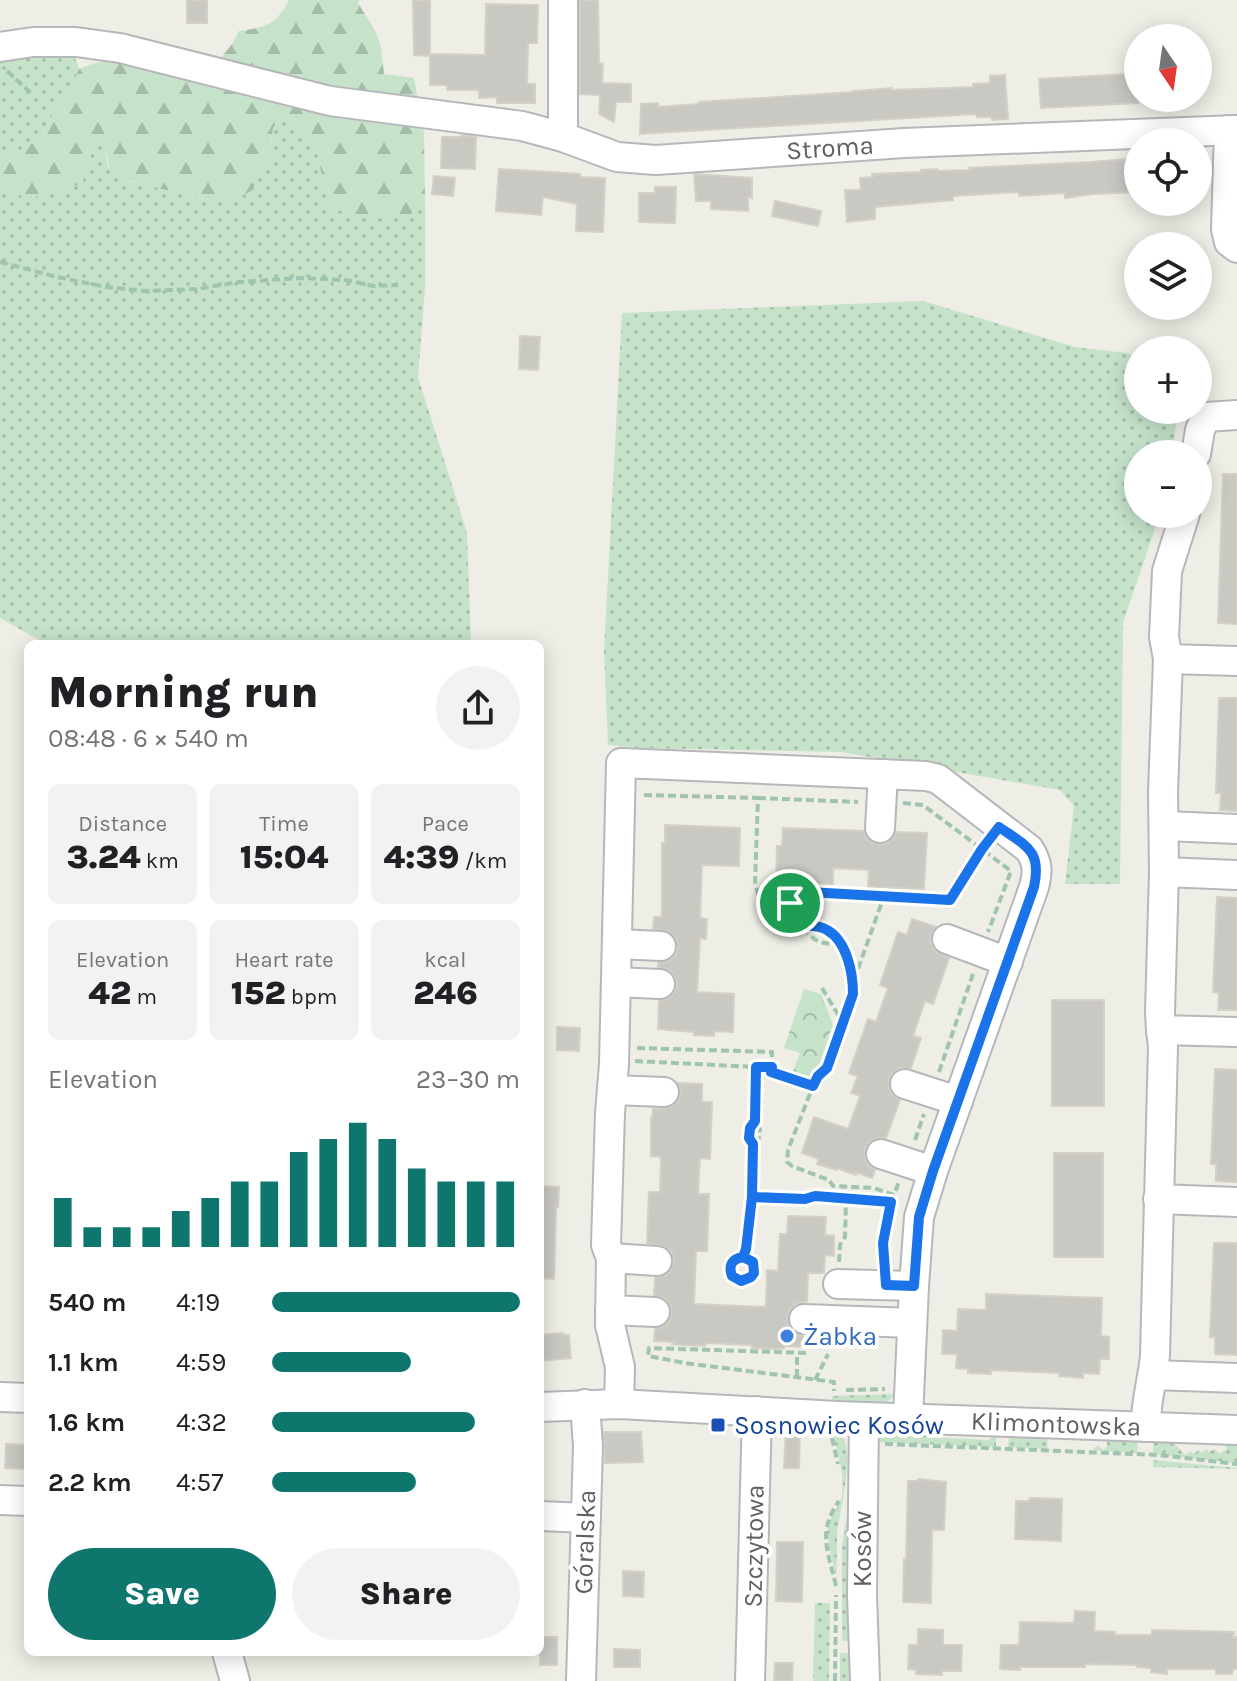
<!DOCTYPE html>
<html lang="en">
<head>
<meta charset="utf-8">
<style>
	:root { --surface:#fff; --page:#f2f2f2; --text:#202124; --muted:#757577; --accent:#0f766e }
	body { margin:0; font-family:Karla,sans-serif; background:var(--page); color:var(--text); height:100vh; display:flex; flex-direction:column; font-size:30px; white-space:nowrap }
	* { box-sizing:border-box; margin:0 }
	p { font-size:26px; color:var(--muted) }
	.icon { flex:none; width:44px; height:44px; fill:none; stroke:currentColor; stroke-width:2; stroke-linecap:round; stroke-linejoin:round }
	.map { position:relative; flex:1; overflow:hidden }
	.details { position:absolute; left:24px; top:640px; width:520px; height:1016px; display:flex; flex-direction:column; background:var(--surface); border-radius:12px; box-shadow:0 4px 20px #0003 }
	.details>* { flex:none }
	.needle { width:52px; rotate:167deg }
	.fabs { position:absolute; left:1124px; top:24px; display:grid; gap:16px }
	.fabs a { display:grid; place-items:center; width:88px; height:88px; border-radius:50%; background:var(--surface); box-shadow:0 4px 20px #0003; font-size:40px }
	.pin { position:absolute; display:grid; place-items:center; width:68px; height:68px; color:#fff; margin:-34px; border:4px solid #fff; border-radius:50%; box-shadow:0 2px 8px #0007 }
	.round { display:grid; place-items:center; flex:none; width:84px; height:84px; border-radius:42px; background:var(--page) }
	.head { display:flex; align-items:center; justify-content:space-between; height:136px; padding:0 24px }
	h1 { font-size:44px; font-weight:800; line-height:60px }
	.figures { display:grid; grid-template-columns:repeat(3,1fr); gap:12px; height:136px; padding:8px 24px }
	.figures div { display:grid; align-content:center; border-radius:12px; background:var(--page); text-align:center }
	.figures b { font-size:34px; font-weight:800 }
	.figures small { font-size:22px; font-weight:400 }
	.figures p { font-size:22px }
	.chart { height:224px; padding:16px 24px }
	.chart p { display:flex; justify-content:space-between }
	.chart svg { width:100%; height:144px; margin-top:8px; stroke:var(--accent); stroke-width:6 }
	.action { display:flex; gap:16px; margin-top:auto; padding:16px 24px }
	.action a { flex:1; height:92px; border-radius:48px; background:var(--accent); color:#fff; font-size:32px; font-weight:800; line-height:92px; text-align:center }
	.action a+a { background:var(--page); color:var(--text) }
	ul { padding:0 24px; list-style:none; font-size:26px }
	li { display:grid; grid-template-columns:128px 96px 1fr; align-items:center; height:60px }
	li i { height:20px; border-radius:10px; background:var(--accent) }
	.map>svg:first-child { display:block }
	.grass { fill:url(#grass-dots) }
	.forest { fill:url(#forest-firs) }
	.park { fill:url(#park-crowns) }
	.building { fill:#cac8c3; stroke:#d3d1c5; stroke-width:2 }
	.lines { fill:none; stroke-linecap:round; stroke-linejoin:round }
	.minor-casing { stroke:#b6b7bb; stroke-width:32 }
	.path { stroke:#9fc4af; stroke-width:4; stroke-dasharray:8 4; stroke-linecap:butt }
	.minor { stroke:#fff; stroke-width:28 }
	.route-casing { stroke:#fff; stroke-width:16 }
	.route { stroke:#1a73e8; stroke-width:10 }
	.shop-dot { fill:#3f7fe0; stroke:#fff; stroke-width:3 }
	.transit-dot { fill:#1a4fb4; stroke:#fff; stroke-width:3 }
	.labels { text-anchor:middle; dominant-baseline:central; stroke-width:8; stroke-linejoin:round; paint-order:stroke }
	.street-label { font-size:26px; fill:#5e6065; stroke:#fff }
	.shop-label { font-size:26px; fill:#366cbe; stroke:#fff; text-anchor:start }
	.transit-label { font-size:26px; fill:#164399; stroke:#fff; text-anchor:start }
</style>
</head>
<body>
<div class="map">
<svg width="1237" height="1681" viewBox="0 0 1237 1681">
	<defs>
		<pattern id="grass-dots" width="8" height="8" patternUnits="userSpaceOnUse" patternTransform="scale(2)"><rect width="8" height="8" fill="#c6e3ca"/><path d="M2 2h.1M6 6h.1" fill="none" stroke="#a4bba8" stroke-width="1.8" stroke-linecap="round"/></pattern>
		<pattern id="forest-firs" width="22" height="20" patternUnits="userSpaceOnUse" patternTransform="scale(2)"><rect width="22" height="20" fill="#c6e3ca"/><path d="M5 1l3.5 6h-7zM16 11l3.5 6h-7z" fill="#a4bba8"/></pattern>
		<pattern id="park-crowns" width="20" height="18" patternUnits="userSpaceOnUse" patternTransform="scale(2)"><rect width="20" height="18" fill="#c6e3ca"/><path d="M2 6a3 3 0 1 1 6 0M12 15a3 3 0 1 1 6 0" fill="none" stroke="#a4bba8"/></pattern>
	</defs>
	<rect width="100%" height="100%" fill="#eeeee6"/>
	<g class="grass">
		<path d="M72 49 79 69 70 92 53 112 44 136 23 149 0 156V62L9 55Z"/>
		<path d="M281 117 294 120 300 133 317 153 325 191 410 215 425 201V287L418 377 467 533 471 644H46L0 618V190L17 192 23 197 90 166 92 146 99 142 104 147 108 166 126 181 149 185 204 199 269 161 273 128Z"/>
		<path d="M923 301 1075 347 1127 353 1138 357V410H1178L1172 454H1138V514H1160L1123 623 1120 884H1065L1074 806 1060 790 841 752 638 748 608 745 604 652 622 313Z"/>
		<path d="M895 1394 892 1398 883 1405 832 1404V1396Z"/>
		<path d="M888 1430 923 1431 930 1437 988 1440 996 1434V1447L876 1442 880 1435Z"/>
		<path d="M832 1431 841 1433C856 1453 839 1511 837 1535 837 1548 837 1562 836 1575 832 1557 823 1536 831 1518 835 1510 841 1504 842 1495 845 1473 837 1451 832 1431Z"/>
		<path d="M1009 1435 1048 1436 1047 1449 1008 1447Z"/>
		<path d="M1104 1438 1138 1439 1137 1453 1093 1450 1098 1445 1103 1450 1108 1446Z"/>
		<path d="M1153 1440 1172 1441 1185 1455 1191 1451 1193 1454 1199 1450 1201 1453 1207 1449 1209 1452 1215 1449 1219 1454 1227 1449 1223 1443H1237V1463L1153 1454Z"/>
		<path d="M1153 1460 1237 1468V1469L1153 1467Z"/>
		<path d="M851 1489 846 1574 850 1641H842V1546Z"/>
		<path d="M815 1603H830L829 1681H813Z"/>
		<path d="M840 1653H849L853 1681H840Z"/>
	</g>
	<path class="forest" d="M289 0H359L358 3 376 32 381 47 384 74 414 78 424 133 425 201 410 215 388 219 360 218 332 208 325 191 317 153 300 133 294 120 281 117 273 128 269 161 251 191 231 202 204 199 112 177C108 166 108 150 99 142L92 146 90 166 81 184 17 202 22 197 17 192 0 190V156L23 149 44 136 53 112 70 92 79 69 92 64 125 56 220 59 232 44 239 31C265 28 277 24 289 0Z"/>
	<path class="park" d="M804 989 821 994 833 1024 815 1079 793 1071 800 1053 784 1048Z"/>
	<g class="building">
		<rect x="187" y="0" width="20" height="23"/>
		<path d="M413 0H430V54L485 55 486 4 538 5 537 43H528L527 84H535V103H497V97L479 98V90H447V85H430V56L414 55Z"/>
		<path d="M580 0H598L599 63 603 64 602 83 631 84V102H616L614 122 599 114 600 95 580 94Z"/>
		<path d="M1129 74V86L1138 85V103L1041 108 1039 79Z"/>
		<path d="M1005 75 1008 119 992 120V117H977L976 114 640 134 641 104 658 103V107L699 104V102L854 92 853 91 892 88V90L973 87V84L990 83V76Z"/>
		<path d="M462 135 476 137 475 169 441 168 442 137H460Z"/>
		<path d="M1138 158V192L1093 194 1065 198V193L1019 196V192L953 196V200L875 207V219L847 222 845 190H861L860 178 873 177 872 174 921 172V170L937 169V171L970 170 969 168 1091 162Z"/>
		<path d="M499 169 580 174V177L605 178 603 232 576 231 577 204 543 197 541 215 496 211Z"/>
		<path d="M694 174 752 178V198L748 197V211L711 209V201H696Z"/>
		<path d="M434 176 455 178 453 196 432 194Z"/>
		<path d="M655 187H676L675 223 639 222V193H655Z"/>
		<path d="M775 201 821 211 818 226 772 216Z"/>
		<path d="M520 336 540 337 538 370 519 369Z"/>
		<path d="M1223 474H1237V624L1218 623Z"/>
		<path d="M1219 698H1237V811L1220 810 1221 793H1216Z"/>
		<path d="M665 825 740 828 739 866 702 865 700 918 707 919 706 939 700 938 697 992 734 994 733 1032 714 1031V1036L694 1035V1032L658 1029 659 1001 667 999 674 994 677 984 675 977 670 970 658 967V963L668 961 675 956 678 948 676 939 669 931 653 929 654 917H662V843H665Z"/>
		<path d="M783 828 864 831 865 836 870 842 880 845 888 843 894 838 896 832 927 833 924 889 868 887 869 870 833 868V884H776L777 846H782Z"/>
		<path d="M1217 897 1237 898V1010H1218L1219 993 1213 992Z"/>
		<path d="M912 919 936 927 931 934 930 942 934 950 949 958 933 1004 925 1001 919 1018 913 1036 921 1038 911 1068H901L894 1071 889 1078V1088L893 1096 900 1100 886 1138H877L869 1142 865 1148V1158L868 1165 875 1170 872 1178 855 1172 856 1175 837 1168 836 1170 817 1164 819 1159 802 1153 814 1117 848 1129 860 1096 851 1093 858 1076 849 1073 868 1019 876 1022 888 988 880 985 898 932 907 935Z"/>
		<rect x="1052" y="1000" width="52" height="106"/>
		<path d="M557 1027 580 1028 579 1051 557 1050Z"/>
		<path d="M1215 1069 1237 1070V1182L1216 1181V1164H1211Z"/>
		<path d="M678 1083 702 1084V1102H712L710 1159 700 1158 698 1194H709L707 1251H696L694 1304 766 1307 767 1270 778 1271 780 1234H787L788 1216 826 1217 825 1235 834 1236V1256L825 1255 824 1273H808L807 1301 795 1304 790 1309 787 1318 789 1328 796 1334 803 1336V1347L785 1346 784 1348 775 1349 752 1348V1345L728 1344 705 1343V1346L681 1345 672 1344 673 1342 654 1341 655 1329 662 1327 669 1322 672 1312 670 1305 665 1298 654 1295 655 1278 665 1276 671 1270 674 1261 672 1253 666 1247 647 1243 649 1192H660L661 1157 651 1156V1118H652L653 1109 671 1107 678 1102 681 1092Z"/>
		<rect x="1054" y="1153" width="49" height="104"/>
		<path d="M540 1186 559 1187 558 1207H556L554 1279 540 1278Z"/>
		<path d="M1214 1243H1237V1355L1215 1354V1337H1210Z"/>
		<path d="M986 1294 1102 1298 1101 1336 1109 1337V1359H1100L1099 1374 1083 1373V1378L1059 1376V1373L991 1370V1374L968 1373V1369L956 1368 957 1354H942L943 1330 957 1331 958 1309 986 1310Z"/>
		<path d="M563 1333V1335H569L571 1358 540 1361V1335Z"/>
		<path d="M786 1430 800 1431 799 1468H784Z"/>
		<path d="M604 1432H641L643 1462 605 1463Z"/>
		<path d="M6 1444 28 1445V1469L5 1468Z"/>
		<path d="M918 1479 946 1482 944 1530H932L931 1603 903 1602 904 1559H906L908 1481H918Z"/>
		<path d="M1030 1498 1062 1499 1061 1541 1015 1539 1016 1501H1029Z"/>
		<path d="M777 1542H803L802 1602 776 1601Z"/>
		<path d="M623 1571 644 1572 643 1597 623 1596Z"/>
		<path d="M1075 1611 1095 1612 1094 1631 1115 1632V1635H1152V1630L1234 1632 1233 1637H1237V1669H1233L1232 1674H1216V1669H1167V1674L1151 1672V1668L1137 1667V1665L1085 1664V1667H1020V1670L1000 1669 1001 1645H1019L1020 1622 1074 1623Z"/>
		<path d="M918 1629 943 1630V1645H962L961 1671H942V1675L916 1674V1670L908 1669 909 1645H918Z"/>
		<rect x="540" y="1637" width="17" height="28"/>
		<path d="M614 1649 640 1650V1667H614Z"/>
		<path d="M775 1663H793L792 1681H774Z"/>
	</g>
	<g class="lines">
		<defs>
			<g id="minor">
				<path d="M563 0V137"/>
				<path d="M0 47 33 42H76L120 48 330 101 522 126 563 137 617 157 656 160 904 143 1237 130"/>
				<path d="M1229 130 1226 229 1229 242 1237 248"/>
				<path d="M1196 454 1200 430 1206 417 1237 415"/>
				<path d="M1168 659 1237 661"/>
				<path d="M1165 826 1237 829"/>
				<path d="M880 828 883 774"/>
				<path d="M1164 872 1163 792 1168 659 1164 637 1167 571 1185 514"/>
				<path d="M1237 875 1164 872 1160 1012 1161 1030 1237 1032"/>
				<path d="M947 939 1008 962"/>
				<path d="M617 944 661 946"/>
				<path d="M616 982 660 984"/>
				<path d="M905 1084 958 1101"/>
				<path d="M612 1090 664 1092"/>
				<path d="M881 1154 933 1171"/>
				<path d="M1158 1199 1237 1202"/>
				<path d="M611 1258 657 1261"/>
				<path d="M838 1284 914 1286"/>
				<path d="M610 1310 655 1312"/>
				<path d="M804 1319 912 1323"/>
				<path d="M1154 1375 1237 1378"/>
				<path d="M0 1397 28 1398"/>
				<path d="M619 1404 620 1367 610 1325 611 1258 606 1245 610 1113 614 1064 621 763 926 776 938 779 1029 849C1038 863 1038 871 1034 887L933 1171 919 1217 914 1286 908 1418"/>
				<path d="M540 1407 619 1404 837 1416 1237 1430"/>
				<path d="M864 1417 862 1595 865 1681"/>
				<path d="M1146 1427C1145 1402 1153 1380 1155 1355L1163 1047 1161 1030"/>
				<path d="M0 1500 28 1501"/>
				<path d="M540 1516 586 1518"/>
				<path d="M227 1652 235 1681"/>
				<path d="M581 1681 588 1446 585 1404"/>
				<path d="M750 1681 757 1411"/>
			</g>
		</defs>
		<use href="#minor" class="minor-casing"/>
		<g class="path">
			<path d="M7 71 33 95"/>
			<path d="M0 262 57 277 106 287 145 291 197 289 239 282 301 278 346 280 373 286 398 285"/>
			<path d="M644 795 758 798 755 882 758 894 761 896 779 902 796 904 808 892 884 896"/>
			<path d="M758 798 858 802"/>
			<path d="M903 803 923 805 1011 871 988 932"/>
			<path d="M790 903C799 938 806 918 827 930 845 940 848 963 853 981"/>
			<path d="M804 927C814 943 821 943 840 945"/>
			<path d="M822 988 843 1023"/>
			<path d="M637 1048 772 1052V1067H756"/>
			<path d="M635 1061 756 1067 755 1121 760 1129 759 1138 753 1144 752 1197"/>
			<path d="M772 1067 771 1072 813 1086"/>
			<path d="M939 1072 973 974"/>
			<path d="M915 1140 924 1114"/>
			<path d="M753 1143C747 1135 749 1128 755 1121"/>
			<path d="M894 1195 874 1188 833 1186 829 1180 792 1166 787 1162 788 1150 813 1086 818 1076 827 1068 853 994V983L884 896 950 900 983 847"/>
			<path d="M891 1202 899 1182"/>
			<path d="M743 1257 749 1258 755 1267 751 1277 741 1281 732 1276 731 1265 738 1258 743 1257 746 1249 752 1197 805 1199 815 1196 891 1202 883 1243 884 1262"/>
			<path d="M839 1262 840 1245 845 1237 846 1198"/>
			<path d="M806 1353 649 1348 648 1356 685 1363 834 1382V1391"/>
			<path d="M797 1377V1353"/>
			<path d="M815 1380 828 1354"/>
			<path d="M846 1390 885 1389"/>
			<path d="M832 1438 838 1464"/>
			<path d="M885 1444 1159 1455 1237 1464"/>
			<path d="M836 1586C828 1551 817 1532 839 1501"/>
			<path d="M835 1681 836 1595"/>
		</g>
		<use href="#minor" class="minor"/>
	</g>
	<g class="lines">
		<defs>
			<path id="route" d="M790 903C799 939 807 918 827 930 847 941 853 973 853 994L827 1068 818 1076 813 1086 771 1072 772 1067H756L755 1121 750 1128 749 1138 753 1144 752 1197 746 1249 743 1257 753 1262 754 1273 751 1277 741 1281 732 1276C728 1265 732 1259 743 1257L746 1249 752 1197 805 1199 815 1196 891 1202 883 1243 886 1285 914 1286 919 1217 933 1171 1034 887C1042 850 1026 846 999 827L982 849 950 900 808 892 796 904 790 903"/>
		</defs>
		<use href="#route" class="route-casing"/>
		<use href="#route" class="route"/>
	</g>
	<circle class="shop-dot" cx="787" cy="1336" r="8"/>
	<rect class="transit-dot" x="710" y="1417" width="16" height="16" rx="4"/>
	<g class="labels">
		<g class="street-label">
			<text transform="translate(830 148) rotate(-4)">Stroma</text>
			<text transform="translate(1056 1424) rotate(2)">Klimontowska</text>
			<text transform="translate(585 1542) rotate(-88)">Góralska</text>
			<text transform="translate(754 1546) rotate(-89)">Szczytowa</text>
			<text transform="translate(862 1549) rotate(-90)">Kosów</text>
		</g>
		<g class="shop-label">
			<text x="803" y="1336">Żabka</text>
		</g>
		<g class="transit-label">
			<text x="734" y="1425">Sosnowiec Kosów</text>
		</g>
	</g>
</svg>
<div class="fabs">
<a><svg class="needle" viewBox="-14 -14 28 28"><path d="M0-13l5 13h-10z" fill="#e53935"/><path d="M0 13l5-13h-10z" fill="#757577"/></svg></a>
<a><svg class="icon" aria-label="locate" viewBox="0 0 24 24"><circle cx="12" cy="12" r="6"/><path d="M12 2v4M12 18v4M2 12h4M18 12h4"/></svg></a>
<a><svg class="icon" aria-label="layers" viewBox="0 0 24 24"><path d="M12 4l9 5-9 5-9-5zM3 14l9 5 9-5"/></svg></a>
<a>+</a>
<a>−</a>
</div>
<div class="pin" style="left:790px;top:903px;background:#1e9e55"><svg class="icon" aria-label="arrive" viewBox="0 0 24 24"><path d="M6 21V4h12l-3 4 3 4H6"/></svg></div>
<section class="details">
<div class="head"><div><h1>Morning run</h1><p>08:48 · 6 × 540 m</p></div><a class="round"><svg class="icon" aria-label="share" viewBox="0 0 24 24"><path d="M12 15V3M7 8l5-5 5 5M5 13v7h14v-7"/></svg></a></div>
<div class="figures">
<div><p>Distance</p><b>3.24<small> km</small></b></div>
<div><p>Time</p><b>15:04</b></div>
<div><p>Pace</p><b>4:39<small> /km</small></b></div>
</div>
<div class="figures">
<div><p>Elevation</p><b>42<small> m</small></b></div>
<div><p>Heart rate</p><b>152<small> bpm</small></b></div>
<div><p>kcal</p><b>246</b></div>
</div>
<div class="chart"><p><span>Elevation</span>23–30 m</p>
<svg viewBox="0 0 160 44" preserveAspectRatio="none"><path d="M5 44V29M15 44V38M25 44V38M35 44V38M45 44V33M55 44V29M65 44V24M75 44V24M85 44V15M95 44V11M105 44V6M115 44V11M125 44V20M135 44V24M145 44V24M155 44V24"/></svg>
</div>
<ul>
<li><b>540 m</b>4:19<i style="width:100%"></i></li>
<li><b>1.1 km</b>4:59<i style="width:56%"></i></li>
<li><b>1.6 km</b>4:32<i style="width:82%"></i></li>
<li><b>2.2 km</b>4:57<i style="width:58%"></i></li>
</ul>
<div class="action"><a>Save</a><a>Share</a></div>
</section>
</div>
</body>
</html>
